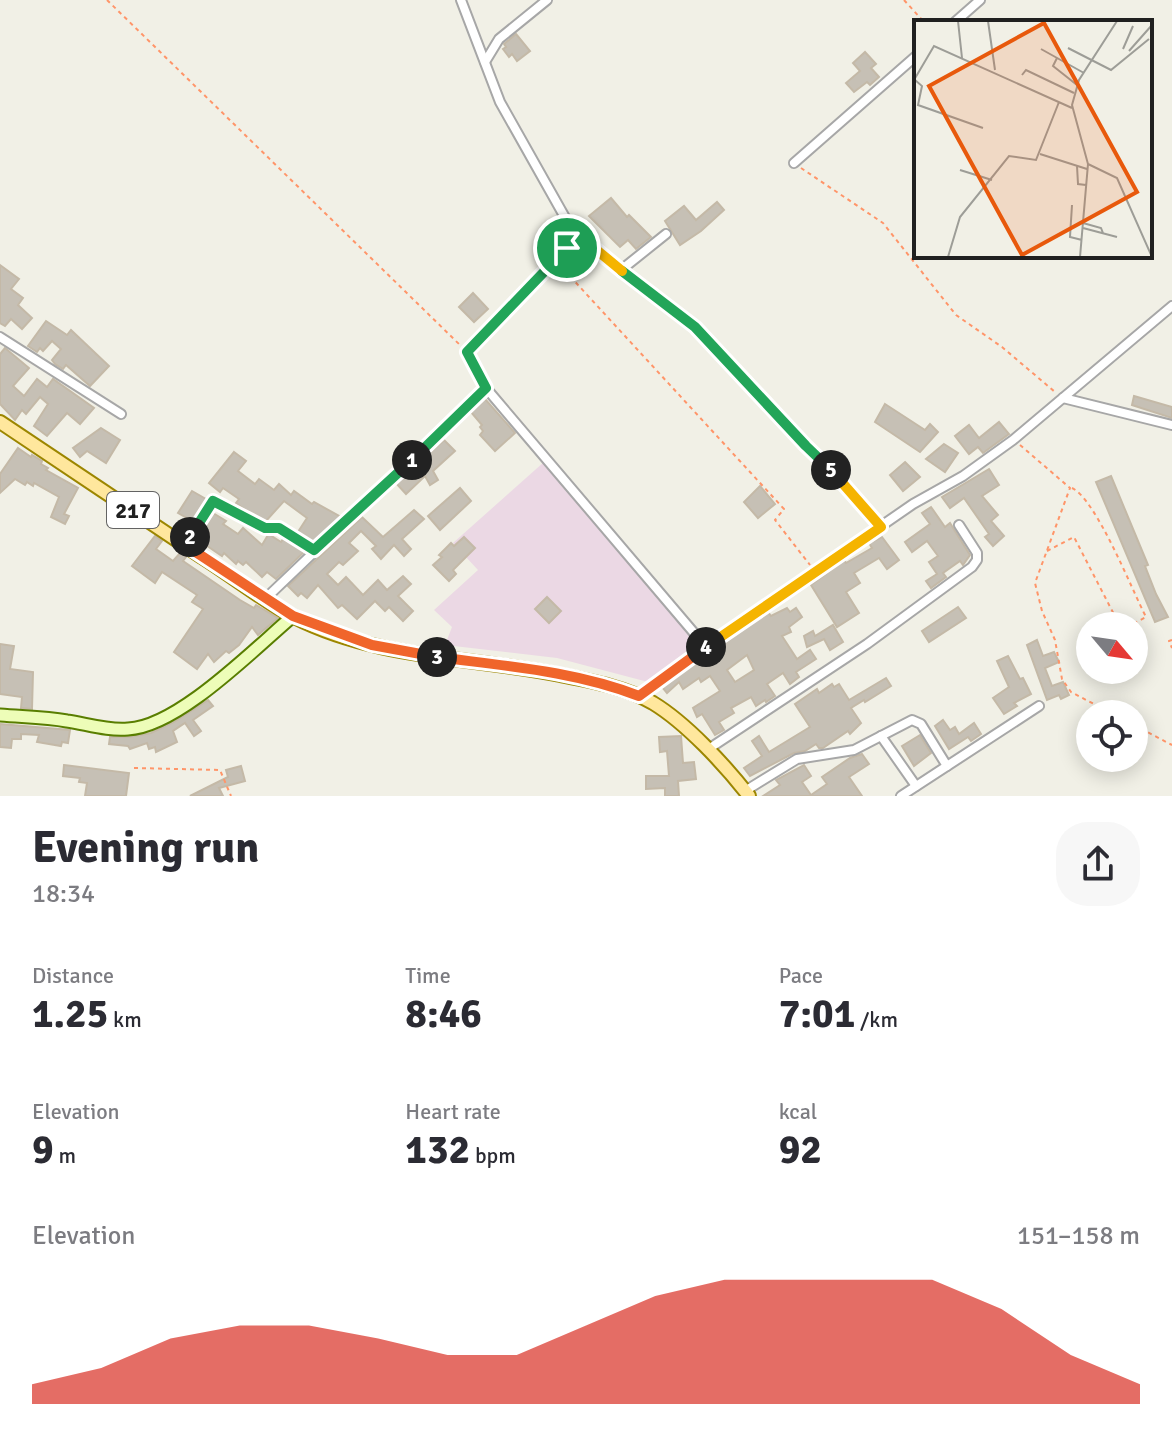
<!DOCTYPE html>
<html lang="en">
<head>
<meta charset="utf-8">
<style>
	:root { --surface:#fff; --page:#f7f7f7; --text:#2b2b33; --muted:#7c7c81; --accent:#d93025 }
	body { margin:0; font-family:Signika,sans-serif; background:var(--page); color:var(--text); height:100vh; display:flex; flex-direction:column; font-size:30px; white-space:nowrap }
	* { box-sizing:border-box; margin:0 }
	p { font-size:26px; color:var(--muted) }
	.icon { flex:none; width:44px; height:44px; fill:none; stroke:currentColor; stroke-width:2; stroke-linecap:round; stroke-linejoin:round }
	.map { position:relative; height:796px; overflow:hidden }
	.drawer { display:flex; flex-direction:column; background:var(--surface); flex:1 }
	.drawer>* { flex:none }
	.needle { width:52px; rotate:119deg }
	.buttons { position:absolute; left:1076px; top:612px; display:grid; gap:16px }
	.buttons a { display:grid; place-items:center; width:72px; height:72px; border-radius:50%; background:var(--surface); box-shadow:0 4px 20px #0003; font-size:40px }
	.pin { position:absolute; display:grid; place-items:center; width:68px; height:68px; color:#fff; margin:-34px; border:4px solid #fff; border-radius:50%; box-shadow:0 2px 8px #0007 }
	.km { position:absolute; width:40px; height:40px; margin:-20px; border-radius:50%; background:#222; color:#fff; font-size:22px; line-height:40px; text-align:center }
	.round { display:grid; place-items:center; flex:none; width:84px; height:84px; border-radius:32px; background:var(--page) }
	.summary { display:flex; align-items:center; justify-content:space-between; height:136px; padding:0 32px }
	h1 { font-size:44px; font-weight:700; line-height:60px }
	.metrics { display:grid; grid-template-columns:repeat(3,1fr); gap:12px; height:136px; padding:8px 32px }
	.metrics div { display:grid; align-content:center }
	.metrics b { font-size:40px; font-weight:700 }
	.metrics small { font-size:22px; font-weight:400 }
	.metrics p { font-size:22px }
	.chart { height:224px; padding:16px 32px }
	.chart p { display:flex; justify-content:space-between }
	.chart svg { width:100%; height:144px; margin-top:8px; fill:var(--accent); opacity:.7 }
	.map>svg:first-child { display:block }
	.industrial { fill:#ebd8e4 }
	.building { fill:#c6c0b5; stroke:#c4b9a7; stroke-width:2; fill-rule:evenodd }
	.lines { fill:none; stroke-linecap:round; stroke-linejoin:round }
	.street-casing { stroke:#a7a7a7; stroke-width:12 }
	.secondary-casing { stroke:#597e00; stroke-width:15 }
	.primary-casing { stroke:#9c8600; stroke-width:16 }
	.path { stroke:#ff9569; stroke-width:2; stroke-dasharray:4 4; stroke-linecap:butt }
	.street { stroke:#fff; stroke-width:8 }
	.secondary { stroke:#edfdb8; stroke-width:11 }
	.primary { stroke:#ffe79d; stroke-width:12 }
	.split-1-casing { stroke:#fff; stroke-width:16 }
	.split-2-casing { stroke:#fff; stroke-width:16 }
	.split-3-casing { stroke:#fff; stroke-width:16 }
	.split-4-casing { stroke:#fff; stroke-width:16 }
	.split-5-casing { stroke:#fff; stroke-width:16 }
	.split-6-casing { stroke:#fff; stroke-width:16 }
	.split-7-casing { stroke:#fff; stroke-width:16 }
	.split-1 { stroke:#22a559; stroke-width:10 }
	.split-2 { stroke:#22a559; stroke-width:10 }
	.split-3 { stroke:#f0652b; stroke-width:10 }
	.split-4 { stroke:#f0652b; stroke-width:10 }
	.split-5 { stroke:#f5b400; stroke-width:10 }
	.split-6 { stroke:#22a559; stroke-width:10 }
	.split-7 { stroke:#f5b400; stroke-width:10 }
	.labels { text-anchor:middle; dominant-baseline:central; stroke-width:6; stroke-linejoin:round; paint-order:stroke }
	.shield { fill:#fff; stroke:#636363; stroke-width:2 }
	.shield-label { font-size:22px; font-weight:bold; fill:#202020 }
	.inset-road { fill:none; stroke:#9d9d97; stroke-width:2 }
	.view { fill:#e8590c; fill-opacity:0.15; stroke:#e8590c; stroke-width:4 }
	.inset-edge { fill:none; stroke:#202020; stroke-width:4 }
</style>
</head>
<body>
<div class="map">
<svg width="1172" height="796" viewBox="0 0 1172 796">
	<rect width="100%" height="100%" fill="#f1f0e6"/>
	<path class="industrial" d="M544 462 646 579 696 644 648 682 557 658 445 645 452 627 434 610 478 570 453 543Z"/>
	<g class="building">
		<path d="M516 34 530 51 517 61 512 54 509 57 503 49 506 47 504 44Z"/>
		<path d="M865 52 876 64 871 68 879 77 870 85 867 82 854 92 846 83 860 71 853 63Z"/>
		<path d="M611 198 627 217 629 215 651 237 636 249 628 240 620 247 589 216Z"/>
		<path d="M717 202 724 210 701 231 680 245 665 221 684 206 696 220Z"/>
		<path d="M0 265 19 279 11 289 23 298 18 305 32 318 22 329 11 319 5 326 0 323Z"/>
		<path d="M473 293 488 309 474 322 459 307Z"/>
		<path d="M46 321 67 335 71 330 109 366 90 386 66 365 63 369 55 364 52 360 61 349 52 341 43 351 40 348 37 352 28 346Z"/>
		<path d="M5 348 29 368 13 386 24 396 37 379 47 387 53 379 94 408 80 424 67 413 47 436 34 426 48 404 40 397 26 414 22 410 15 420 0 404V354Z"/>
		<path d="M1134 396 1172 407V418L1132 405Z"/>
		<path d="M485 399 515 433 495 451 480 435 483 431 480 427 482 425 471 412Z"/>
		<path d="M885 404 925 430 930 424 938 432 920 452 875 422Z"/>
		<path d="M999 422 1009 434 983 453 978 447 969 454 955 436 969 425 979 438Z"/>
		<path d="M101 428 120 440 106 463 87 451 80 457 73 448Z"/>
		<path d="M444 440 455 451 433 471 438 480 430 485 425 476 406 494 396 483Z"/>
		<path d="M944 444 958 453 945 472 926 459Z"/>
		<path d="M18 448 31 457 32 455 42 461 41 464 48 468 46 470 78 488 64 514 69 516 65 524 51 517 59 497 34 483 33 486 27 482 25 485 15 479 0 493V474Z"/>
		<path d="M234 452 246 461 238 471 255 484 259 479 274 490 279 484 291 495 294 491 312 504 314 502 341 517 314 542 298 532 307 518 284 501 266 521 244 509 236 503 239 499 223 488 220 492 209 483Z"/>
		<path d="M905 462 920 477 903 491 890 475Z"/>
		<path d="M989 469 999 485 982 496 998 515 991 521 1004 536 993 546 985 537 989 534 964 498 950 508 942 497Z"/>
		<path d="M1111 476 1148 565 1145 566 1156 594 1168 617 1155 622 1096 482Z"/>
		<path d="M760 486 775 504 758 518 744 502Z"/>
		<path d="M460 488 471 501 440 530 428 516Z"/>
		<path d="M192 491 206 499 192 521 178 513Z"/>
		<path d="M931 507 945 527 950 523 970 555 963 565 960 561 943 573 946 577 931 588 926 581 937 574 929 562 938 556 927 541 912 552 905 542 930 524 922 513Z"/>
		<path d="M414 510 424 519 402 539 411 549 404 556 394 545 381 559 372 549 376 546 361 531 349 543 358 551 343 565 339 562 327 574 338 585 346 577 363 595 378 580 387 590 403 576 411 584 398 596 413 611 403 621 389 607 385 611 375 601 357 619 342 605 338 608 318 585 307 598 301 593 298 596 288 586 362 517 383 537Z"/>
		<path d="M213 513 226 521 223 524 238 534 243 528 262 545 268 535H270L281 542 283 539 304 552 276 579 267 572 262 577 246 562 243 565 238 561 236 564 224 553 222 556 197 539Z"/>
		<path d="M155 536 162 541 156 549 173 561 180 553 186 557 183 561 240 600 254 608 256 605 278 618 258 635 252 627 239 645 229 653 226 651 214 662 208 654 197 669 174 652 203 609 192 602 197 595 162 572 155 583 132 566Z"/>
		<path d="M464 537 475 548 453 570 456 574 449 581 433 565 442 557 439 555 451 543 454 546Z"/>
		<path d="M882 537 899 560 887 569 879 558 854 573 860 583 846 592 859 613 837 627 811 585 844 560 846 563 872 548 869 543Z"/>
		<path d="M547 597 561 611 549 623 535 609Z"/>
		<path d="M958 607 966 618 929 642 922 631Z"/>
		<path d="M787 608 790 612 796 608 802 617 789 627 791 632 782 636 797 659 810 650 816 659 796 672 799 677 790 684 783 673 767 684 775 696 766 702 765 700 756 706 751 697 731 708 734 713 719 722 724 730 715 735 702 714 697 717 693 708 720 691 710 676 701 682 699 678 683 689 679 682 667 693 662 687 768 612 771 616ZM747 655 754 670 735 682 727 670Z"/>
		<path d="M833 625 843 642 830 650 824 639 807 647 804 636 813 631 815 636Z"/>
		<path d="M1037 640 1043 656 1054 652 1059 662 1045 668 1052 686 1063 682 1069 695 1061 699 1059 695 1047 700 1027 645Z"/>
		<path d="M0 644 14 646 10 669 33 672 32 709 21 708 22 697 0 694Z"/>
		<path d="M1008 656 1020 679 1023 678 1031 694 1014 703 1017 706 1004 714 993 698 1009 687 997 661Z"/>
		<path d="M886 678 891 686 865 702 864 700 851 708 861 723 850 734 848 731 823 748H819L816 744 805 751 794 753 750 776 744 768 762 756 752 741 759 736 769 752 810 727 795 704 817 689 819 693 832 684 834 687 839 684 849 700Z"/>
		<path d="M208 700 213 706 193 720 201 731 194 736 185 723 173 731 177 742 156 752 155 747 149 749 147 743 130 749 128 746 109 744 110 737H129L151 733 174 722Z"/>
		<path d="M943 720 950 730 955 727 959 734 974 723 981 734 971 741 968 737 949 749 935 726Z"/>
		<path d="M0 724 70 730 68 743 62 742 61 746 37 742 39 735 21 734V739H12L11 748 0 747Z"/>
		<path d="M920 735 931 753 914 766 902 746Z"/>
		<path d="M681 736 683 763 694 762 696 779 678 781 679 796H665V788L646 789V776H669L667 751 660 752 659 737Z"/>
		<path d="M862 754 869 764 849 777 862 796H763L780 785 776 780 804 765 811 776 802 782 811 795 827 784 822 777 850 758Z"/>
		<path d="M64 765 129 773 126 796H85L87 783 79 782 80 778 63 776Z"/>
		<path d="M241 766 245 781 219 788 223 796H190L228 777 226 770Z"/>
	</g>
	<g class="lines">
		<defs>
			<g id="street">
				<path d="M461 0 500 102 567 221V248L467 352 486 388 706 647"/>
				<path d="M955 22 980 0"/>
				<path d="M485 62 499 39 547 0"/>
				<path d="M794 163 916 56"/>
				<path d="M569 242 593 247 621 270 666 234"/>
				<path d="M0 337 121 414"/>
				<path d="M1063 398 1172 425"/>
				<path d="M185 545 213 501 265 528H279L314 550"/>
				<path d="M265 599 486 388"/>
				<path d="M639 696 677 667 913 504 963 476 1013 440 1172 306"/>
				<path d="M881 736 916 786"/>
				<path d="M707 750 867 644 972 567 977 560V553L959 525"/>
				<path d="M745 791 797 759 854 750 912 720 921 724 947 766"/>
				<path d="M901 796 1039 706"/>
			</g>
			<path id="secondary" d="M0 715C23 717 45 717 67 721 87 724 108 731 128 729 178 727 254 649 293 616"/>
			<path id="primary" d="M0 422C67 467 135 512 202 557 232 576 262 600 294 617 376 659 471 657 560 675 591 681 625 687 653 703 686 723 725 765 749 796"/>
		</defs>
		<use href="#street" class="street-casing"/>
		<use href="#secondary" class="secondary-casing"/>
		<use href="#primary" class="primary-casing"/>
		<g class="path">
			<path d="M107 0 461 346"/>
			<path d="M904 0 924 22"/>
			<path d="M801 168 883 223 956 315 1002 347 1055 392"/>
			<path d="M556 272 567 273 784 509 775 520 810 565"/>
			<path d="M627 275 695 327 806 446 832 471 875 520"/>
			<path d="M1020 445 1070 488 1035 583 1042 611 1055 640 1062 679 1071 692 1113 714"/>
			<path d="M1072 488C1096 499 1132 590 1146 617L1129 626"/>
			<path d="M1047 551 1074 537 1120 626"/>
			<path d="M1172 640 1169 641 1172 648"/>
			<path d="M1134 725 1172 745"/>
			<path d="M134 768 220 770 231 796"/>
		</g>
		<use href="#street" class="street"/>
		<use href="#secondary" class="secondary"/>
		<use href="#primary" class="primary"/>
	</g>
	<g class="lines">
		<defs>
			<path id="split-1" d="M412 460 486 388 467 352 567 248"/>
			<path id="split-2" d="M190 537 213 501 265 528H279L314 550 412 460"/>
			<path id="split-3" d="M190 537 185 545 293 616 372 645 437 657"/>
			<path id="split-4" d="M437 657C505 666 575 671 639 696L706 647"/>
			<path id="split-5" d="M706 647 881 527 831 470"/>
			<path id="split-6" d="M622 271 695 327 806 446 831 470"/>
			<path id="split-7" d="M567 248 569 242 593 247 622 271"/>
		</defs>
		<use href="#split-1" class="split-1-casing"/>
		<use href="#split-2" class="split-2-casing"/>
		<use href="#split-3" class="split-3-casing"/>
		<use href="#split-4" class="split-4-casing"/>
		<use href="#split-5" class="split-5-casing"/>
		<use href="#split-6" class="split-6-casing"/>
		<use href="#split-7" class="split-7-casing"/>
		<use href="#split-1" class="split-1"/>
		<use href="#split-2" class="split-2"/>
		<use href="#split-3" class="split-3"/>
		<use href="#split-4" class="split-4"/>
		<use href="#split-5" class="split-5"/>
		<use href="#split-6" class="split-6"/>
		<use href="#split-7" class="split-7"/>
	</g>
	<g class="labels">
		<rect class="shield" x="107" y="492" width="52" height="36" rx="6"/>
		<g class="shield-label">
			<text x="133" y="510">217</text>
		</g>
	</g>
	<g transform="translate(914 20)">
		<rect width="238" height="238" fill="#f1f0e6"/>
		<path class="inset-road" d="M44 1 48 38M74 1 81 50M154 28 197 50 235 19M127 29 170 53M209 29 219 6M215 31 238 5M143 38 139 46 163 65M108 55 112 50 160 73M0 60 20 26 158 88M1 60 8 66 4 85 69 108M126 134 173 149M174 144 203 158 238 237M163 146 164 164 172 165M46 150 78 160M158 185 156 217 168 220M169 203 187 208 189 213M169 208 203 217M34 237 46 197 95 136 122 140 145 82M166 237 174 144 158 85 165 60 203 1"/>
		<path class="view" d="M130 3 223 172 108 235 15 66Z"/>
		<rect width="238" height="238" class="inset-edge"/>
	</g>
</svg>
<div class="buttons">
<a><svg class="needle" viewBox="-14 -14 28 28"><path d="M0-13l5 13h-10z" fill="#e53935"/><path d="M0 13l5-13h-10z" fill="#7c7c81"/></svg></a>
<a><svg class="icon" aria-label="locate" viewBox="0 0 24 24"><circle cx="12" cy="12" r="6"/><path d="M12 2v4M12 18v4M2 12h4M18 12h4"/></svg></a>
</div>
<div class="pin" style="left:567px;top:248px;background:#1e9e55"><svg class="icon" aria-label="arrive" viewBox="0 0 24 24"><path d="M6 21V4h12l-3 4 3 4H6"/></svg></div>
<b class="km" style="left:412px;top:460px">1</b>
<b class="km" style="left:190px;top:537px">2</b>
<b class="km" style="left:437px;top:657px">3</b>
<b class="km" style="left:706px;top:647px">4</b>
<b class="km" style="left:831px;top:470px">5</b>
</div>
<section class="drawer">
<div class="summary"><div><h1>Evening run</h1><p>18:34</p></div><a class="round"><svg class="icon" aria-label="share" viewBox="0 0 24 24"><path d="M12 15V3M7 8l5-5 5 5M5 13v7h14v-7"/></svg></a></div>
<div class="metrics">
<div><p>Distance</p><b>1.25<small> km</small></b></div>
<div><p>Time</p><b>8:46</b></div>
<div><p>Pace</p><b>7:01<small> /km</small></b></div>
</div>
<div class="metrics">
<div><p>Elevation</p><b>9<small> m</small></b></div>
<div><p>Heart rate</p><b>132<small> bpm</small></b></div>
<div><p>kcal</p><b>92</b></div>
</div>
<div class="chart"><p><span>Elevation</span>151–158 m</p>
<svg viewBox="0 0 160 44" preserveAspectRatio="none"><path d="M0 44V38L10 33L20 24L30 20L40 20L50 24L60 29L70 29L80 20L90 11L100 6L110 6L120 6L130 6L140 15L150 29L160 38V44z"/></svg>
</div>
</section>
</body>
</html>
